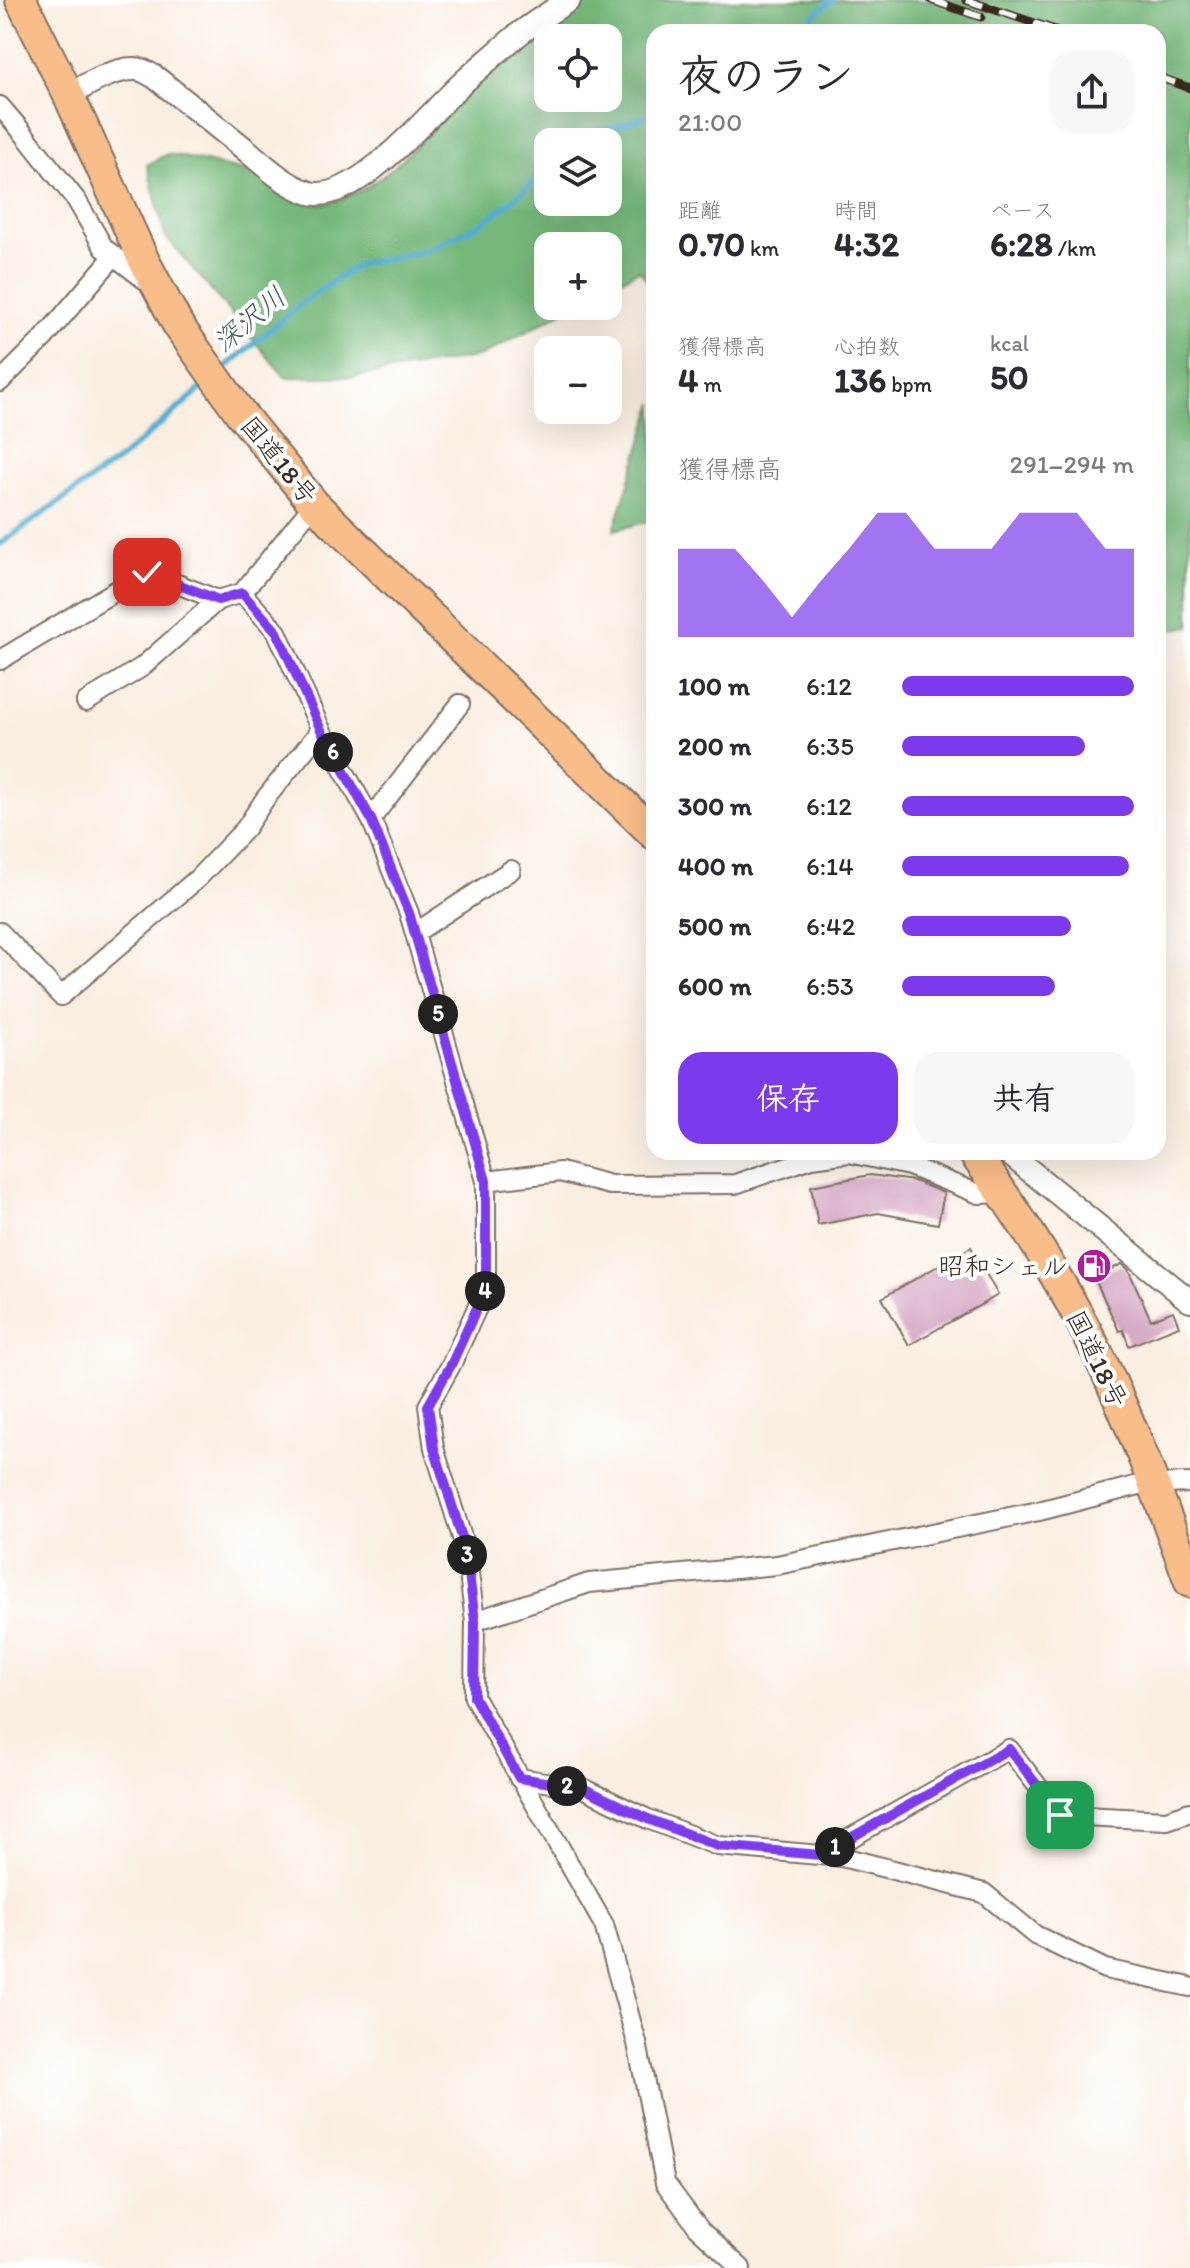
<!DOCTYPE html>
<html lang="ja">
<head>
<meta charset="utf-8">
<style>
	:root { --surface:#fff; --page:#f7f7f7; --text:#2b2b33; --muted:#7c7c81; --accent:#7c3aed }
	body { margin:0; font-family:Itim,"Klee One",sans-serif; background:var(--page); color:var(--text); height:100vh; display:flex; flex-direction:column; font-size:30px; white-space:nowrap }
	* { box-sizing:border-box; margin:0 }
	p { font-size:26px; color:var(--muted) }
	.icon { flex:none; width:44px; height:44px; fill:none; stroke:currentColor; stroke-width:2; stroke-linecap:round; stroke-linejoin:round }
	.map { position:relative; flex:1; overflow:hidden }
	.details { position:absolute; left:646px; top:24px; width:520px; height:1136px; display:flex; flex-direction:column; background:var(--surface); border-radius:24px; box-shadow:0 8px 32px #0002 }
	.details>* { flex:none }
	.buttons { position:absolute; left:534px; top:24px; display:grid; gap:16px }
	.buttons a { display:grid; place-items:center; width:88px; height:88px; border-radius:16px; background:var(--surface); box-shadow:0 8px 32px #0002; font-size:40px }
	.pin { position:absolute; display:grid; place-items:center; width:68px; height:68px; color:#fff; margin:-34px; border-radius:16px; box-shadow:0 4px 12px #0006 }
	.km { position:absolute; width:40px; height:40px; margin:-20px; border-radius:50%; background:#222; color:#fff; font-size:22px; line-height:40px; text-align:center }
	.round { display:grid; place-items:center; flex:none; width:84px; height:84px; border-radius:24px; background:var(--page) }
	.head { display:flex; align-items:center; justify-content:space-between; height:136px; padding:0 32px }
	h1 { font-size:44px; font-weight:700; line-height:60px }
	.stats { display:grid; grid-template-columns:repeat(3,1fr); gap:12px; height:136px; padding:8px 32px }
	.stats div { display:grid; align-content:center }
	.stats b { font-size:34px; font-weight:700 }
	.stats small { font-size:22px; font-weight:400 }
	.stats p { font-size:22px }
	.chart { height:224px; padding:16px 32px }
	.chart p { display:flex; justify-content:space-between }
	.chart svg { width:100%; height:144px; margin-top:8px; fill:var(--accent); opacity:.7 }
	.primary-button { display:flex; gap:16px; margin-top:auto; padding:16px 32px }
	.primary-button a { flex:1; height:92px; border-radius:24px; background:var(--accent); color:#fff; font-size:32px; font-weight:700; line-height:92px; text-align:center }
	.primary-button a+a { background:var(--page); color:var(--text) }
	ul { padding:0 32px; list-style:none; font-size:26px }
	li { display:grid; grid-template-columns:128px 96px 1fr; align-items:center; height:60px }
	li i { height:20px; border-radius:10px; background:var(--accent) }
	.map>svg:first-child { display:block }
	.forest { fill:#76b87a; stroke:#58714c; stroke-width:2; fill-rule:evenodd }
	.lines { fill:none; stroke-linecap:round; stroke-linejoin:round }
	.stream { stroke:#53add1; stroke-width:6 }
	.building { fill:#d09ebd }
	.minor-casing { stroke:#7e6f62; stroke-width:22 }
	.tertiary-casing { stroke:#7e6f62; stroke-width:26 }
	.trunk-casing { stroke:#7e6f62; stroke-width:34 }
	.minor { stroke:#fff; stroke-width:18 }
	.tertiary { stroke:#fff; stroke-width:22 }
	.trunk { stroke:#f9bd89; stroke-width:30 }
	.rail-casing { stroke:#3b2a1e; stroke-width:9 }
	.rail { stroke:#fff; stroke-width:6; stroke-dasharray:18; stroke-linecap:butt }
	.route-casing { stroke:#fff; stroke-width:16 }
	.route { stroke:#7c3aed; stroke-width:10 }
	.labels { text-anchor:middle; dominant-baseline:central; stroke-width:8; stroke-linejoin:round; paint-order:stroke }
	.street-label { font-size:26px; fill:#3b2a1e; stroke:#fff }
	.poi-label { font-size:26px; fill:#3b2a1e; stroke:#fff; text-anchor:end }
	.water-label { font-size:28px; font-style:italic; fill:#455e66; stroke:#fff }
</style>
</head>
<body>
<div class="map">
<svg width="1190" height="2268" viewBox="0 0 1190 2268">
	<rect width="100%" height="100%" fill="#fff"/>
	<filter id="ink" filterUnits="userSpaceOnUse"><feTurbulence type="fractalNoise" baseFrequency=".0125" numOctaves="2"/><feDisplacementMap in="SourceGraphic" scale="16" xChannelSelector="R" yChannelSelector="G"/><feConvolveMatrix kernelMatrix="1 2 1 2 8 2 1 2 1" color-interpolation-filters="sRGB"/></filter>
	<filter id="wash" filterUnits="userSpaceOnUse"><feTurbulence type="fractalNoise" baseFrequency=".006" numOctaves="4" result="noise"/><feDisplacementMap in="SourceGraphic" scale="32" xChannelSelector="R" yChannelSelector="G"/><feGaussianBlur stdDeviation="1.8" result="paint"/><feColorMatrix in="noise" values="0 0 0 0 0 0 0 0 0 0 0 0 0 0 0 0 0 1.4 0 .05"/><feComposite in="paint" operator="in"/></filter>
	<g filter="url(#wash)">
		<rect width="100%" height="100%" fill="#f9eee0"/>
		<g class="forest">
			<path d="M590 0H1190V626L1162 632 1158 628V32H654V289L639 270 608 287V246H548V306H573L481 356 354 377H285L165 236 147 165C153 162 162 156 168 154 173 154 255 173 263 177 282 185 298 208 322 204 381 195 424 135 465 96 504 58 545 30 590 0ZM548 38H608V98H548ZM548 142H608V202H548Z"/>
			<path d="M654 403V520L614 530Z"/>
		</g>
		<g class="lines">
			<g class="stream">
				<path d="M793 32 832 0"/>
				<path d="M581 142 595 133 654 114"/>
				<path d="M220 372 304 301 359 264 425 251 480 224 512 201 548 168"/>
				<path d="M0 544 121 458 209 382"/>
			</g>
		</g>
		<g id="blocks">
			<g class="building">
				<path d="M870 1175 914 1181 944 1193 938 1224 878 1213 818 1225 811 1186Z"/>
				<path d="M971 1247 998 1295 909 1345 882 1298Z"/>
				<path d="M1122 1264 1128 1269 1151 1320 1173 1311 1179 1326 1129 1346 1123 1330 1119 1331 1094 1277Z"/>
			</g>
		</g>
	</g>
	<g filter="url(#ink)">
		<use href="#blocks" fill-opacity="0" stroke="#7e6f62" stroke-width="2"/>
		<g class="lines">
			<defs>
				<g id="minor">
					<path d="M0 106 24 134 77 201 104 248 149 283"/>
					<path d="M0 382 44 338 114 256"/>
					<path d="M242 593 277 632 321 730 371 819 409 913 486 1181V1288L451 1365 428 1406 434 1448 466 1550 475 1621 474 1697 604 1925 637 2043 665 2183 700 2230 741 2268"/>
					<path d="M0 660 147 572 218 600"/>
					<path d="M86 702 142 667 218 600 242 593 314 504"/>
					<path d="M371 819 460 704"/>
					<path d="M0 932 61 996 197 879 245 829 265 799 321 730"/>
					<path d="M415 933 511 870"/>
					<path d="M486 1181 560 1172 610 1185 735 1184 812 1158 849 1153 909 1166 979 1194 1003 1193"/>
					<path d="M475 1621 589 1583 777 1565 1039 1511 1139 1485 1190 1483"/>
					<path d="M519 1778 583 1788 648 1819 718 1846 842 1857 984 1893 1035 1935 1105 1969 1190 1987"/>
					<path d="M820 1855 1009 1749 1060 1815 1167 1820 1190 1812"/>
				</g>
				<g id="tertiary">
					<path d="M69 96C86 84 115 68 136 69 143 69 149 74 155 77 185 101 215 125 245 149 264 165 286 186 310 193 354 204 426 118 455 90 474 72 494 55 514 38 531 24 551 12 569 0"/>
					<path d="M1007 1152 1190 1301"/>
				</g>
				<g id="trunk">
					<path d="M21 0 69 96 144 261 178 325 241 414 314 504 654 834"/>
					<path d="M973 1152C1018 1213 1059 1277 1093 1344 1131 1420 1161 1502 1190 1582"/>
				</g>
			</defs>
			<use href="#minor" class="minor-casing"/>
			<use href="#tertiary" class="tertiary-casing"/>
			<use href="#trunk" class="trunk-casing"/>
			<use href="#minor" class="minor"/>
			<use href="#tertiary" class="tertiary"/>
			<use href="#trunk" class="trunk"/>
			<defs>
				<g id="rail">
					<path d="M931 0 981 17"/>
					<path d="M966 0 1061 32"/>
					<path d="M1158 77 1190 88"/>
				</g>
			</defs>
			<use href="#rail" class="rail-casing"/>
			<use href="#rail" class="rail"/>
		</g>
	</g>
	<g class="lines" filter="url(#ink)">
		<defs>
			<path id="route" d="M147 572 218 600 242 593 277 632 321 730 371 819 409 913 486 1181V1288L451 1365 428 1406 434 1448 466 1550 475 1621 474 1697 519 1778 583 1788 648 1819 718 1846 820 1855 1009 1749 1060 1815"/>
		</defs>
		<use href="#route" class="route-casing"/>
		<use href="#route" class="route"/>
	</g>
	<defs>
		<symbol id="fuel-disc" viewBox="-11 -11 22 22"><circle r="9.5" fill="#b5179e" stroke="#fff"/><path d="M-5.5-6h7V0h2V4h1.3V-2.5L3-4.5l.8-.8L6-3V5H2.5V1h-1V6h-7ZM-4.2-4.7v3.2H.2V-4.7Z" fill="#fff"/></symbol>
	</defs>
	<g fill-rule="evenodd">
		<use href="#fuel-disc" x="1074" y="1246" width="40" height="40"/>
	</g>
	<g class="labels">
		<g class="street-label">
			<text transform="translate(279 460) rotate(51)">国道18号</text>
			<text transform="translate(1097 1359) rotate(64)">国道18号</text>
		</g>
		<g class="poi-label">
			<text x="1068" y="1266">昭和シェル</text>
		</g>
		<g class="water-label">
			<text transform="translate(249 319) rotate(-40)">深沢川</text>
		</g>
	</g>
</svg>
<div class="buttons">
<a><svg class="icon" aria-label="locate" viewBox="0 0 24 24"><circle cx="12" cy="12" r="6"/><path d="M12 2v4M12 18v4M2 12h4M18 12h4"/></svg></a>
<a><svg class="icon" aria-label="layers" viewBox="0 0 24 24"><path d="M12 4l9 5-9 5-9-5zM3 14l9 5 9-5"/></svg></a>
<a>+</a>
<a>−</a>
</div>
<div class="pin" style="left:1060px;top:1815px;background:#1e9e55"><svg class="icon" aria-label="arrive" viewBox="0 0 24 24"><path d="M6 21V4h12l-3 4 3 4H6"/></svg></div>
<div class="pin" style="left:147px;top:572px;background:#d93025"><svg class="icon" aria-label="check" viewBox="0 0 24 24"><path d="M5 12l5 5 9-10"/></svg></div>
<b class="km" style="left:835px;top:1847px">1</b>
<b class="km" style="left:567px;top:1786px">2</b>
<b class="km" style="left:467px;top:1555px">3</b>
<b class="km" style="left:485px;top:1291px">4</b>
<b class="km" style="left:438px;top:1014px">5</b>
<b class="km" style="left:333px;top:752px">6</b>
<section class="details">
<div class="head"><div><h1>夜のラン</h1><p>21:00</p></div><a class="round"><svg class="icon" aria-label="share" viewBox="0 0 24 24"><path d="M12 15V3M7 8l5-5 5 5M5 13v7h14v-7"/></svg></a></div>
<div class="stats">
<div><p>距離</p><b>0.70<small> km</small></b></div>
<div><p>時間</p><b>4:32</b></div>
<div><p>ペース</p><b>6:28<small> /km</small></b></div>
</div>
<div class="stats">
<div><p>獲得標高</p><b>4<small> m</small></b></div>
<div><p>心拍数</p><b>136<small> bpm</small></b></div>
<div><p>kcal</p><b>50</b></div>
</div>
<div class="chart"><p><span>獲得標高</span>291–294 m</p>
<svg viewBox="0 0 160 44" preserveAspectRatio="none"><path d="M0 44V17L10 17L20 17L30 27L40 38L50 27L60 17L70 6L80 6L90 17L100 17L110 17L120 6L130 6L140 6L150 17L160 17V44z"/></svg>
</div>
<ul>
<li><b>100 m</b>6:12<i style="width:100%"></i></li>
<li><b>200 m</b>6:35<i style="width:79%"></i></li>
<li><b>300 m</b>6:12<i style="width:100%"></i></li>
<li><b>400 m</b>6:14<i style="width:98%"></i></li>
<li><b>500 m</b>6:42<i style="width:73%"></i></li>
<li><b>600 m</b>6:53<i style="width:66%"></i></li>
</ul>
<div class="primary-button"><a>保存</a><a>共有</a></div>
</section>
</div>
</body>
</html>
